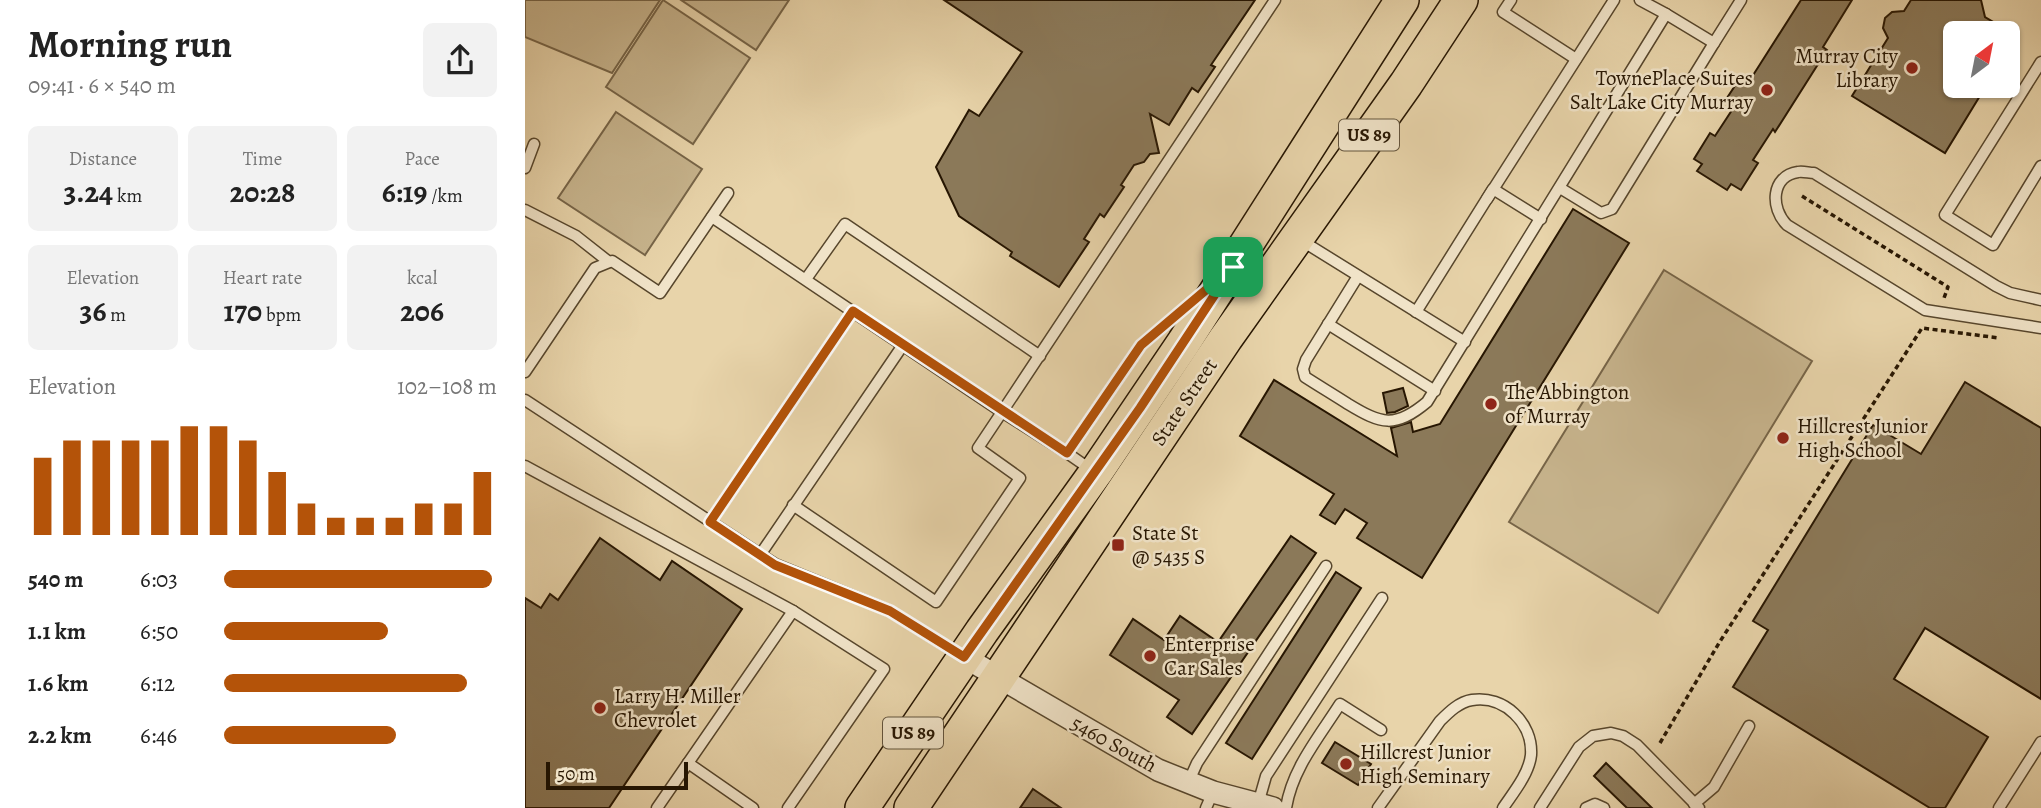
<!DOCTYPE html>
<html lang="en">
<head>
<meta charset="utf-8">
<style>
	:root { --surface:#fff; --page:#f2f2f2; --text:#222; --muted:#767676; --accent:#b45309 }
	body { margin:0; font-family:Alegreya,serif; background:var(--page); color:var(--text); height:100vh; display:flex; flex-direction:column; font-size:26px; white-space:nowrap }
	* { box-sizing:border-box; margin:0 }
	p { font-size:23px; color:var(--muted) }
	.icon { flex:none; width:38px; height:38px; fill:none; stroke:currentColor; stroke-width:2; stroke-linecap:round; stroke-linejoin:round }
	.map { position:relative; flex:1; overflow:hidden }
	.side { display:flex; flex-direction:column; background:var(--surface); width:525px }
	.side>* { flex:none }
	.needle { width:46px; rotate:32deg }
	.fabs { position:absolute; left:1418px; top:21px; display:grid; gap:14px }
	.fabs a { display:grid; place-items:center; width:77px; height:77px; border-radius:10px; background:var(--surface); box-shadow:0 2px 5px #0004; font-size:35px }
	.scale { position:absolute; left:21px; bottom:18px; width:142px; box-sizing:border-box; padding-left:7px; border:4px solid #271602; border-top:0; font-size:19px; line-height:24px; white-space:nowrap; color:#271602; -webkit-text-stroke:5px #f0e3c8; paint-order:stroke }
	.pin { position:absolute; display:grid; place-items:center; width:60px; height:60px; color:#fff; margin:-30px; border-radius:14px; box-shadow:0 4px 10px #0006 }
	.round { display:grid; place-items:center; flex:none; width:74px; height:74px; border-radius:10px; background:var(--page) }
	.overview { display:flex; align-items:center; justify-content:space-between; height:119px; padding:0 28px }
	h1 { font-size:38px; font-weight:600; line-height:52px }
	.stats { display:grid; grid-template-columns:repeat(3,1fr); gap:10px; height:119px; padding:7px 28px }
	.stats div { display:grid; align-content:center; border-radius:10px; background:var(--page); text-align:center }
	.stats b { font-size:30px; font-weight:600 }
	.stats small { font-size:19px; font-weight:400 }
	.stats p { font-size:19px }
	.chart { height:196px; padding:14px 28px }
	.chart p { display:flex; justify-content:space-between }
	.chart svg { width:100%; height:126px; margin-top:7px; stroke:var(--accent); stroke-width:6 }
	ul { padding:0 28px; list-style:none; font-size:23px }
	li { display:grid; grid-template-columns:112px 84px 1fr; align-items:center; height:52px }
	li i { height:18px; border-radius:9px; background:var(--accent) }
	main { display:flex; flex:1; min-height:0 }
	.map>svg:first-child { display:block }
	.green { fill:#c7b48d; stroke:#776548; stroke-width:2 }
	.building { fill:#8b7959; stroke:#271602; stroke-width:2 }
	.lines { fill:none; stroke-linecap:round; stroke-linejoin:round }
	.lane-casing { stroke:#57462c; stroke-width:13 }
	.street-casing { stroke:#57462c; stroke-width:24 }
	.primary-casing { stroke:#271602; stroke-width:36 }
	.path { stroke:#271602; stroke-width:3.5; stroke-dasharray:5 3.5; stroke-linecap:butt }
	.lane { stroke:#f0e3c8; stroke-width:10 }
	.street { stroke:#f0e3c8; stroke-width:21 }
	.primary { stroke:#e8d4aa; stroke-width:33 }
	.route-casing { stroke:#fff; stroke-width:14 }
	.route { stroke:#b45309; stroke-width:9 }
	.poi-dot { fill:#8f2418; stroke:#f0e3c8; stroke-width:2.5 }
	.labels { text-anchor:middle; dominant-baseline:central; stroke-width:5; stroke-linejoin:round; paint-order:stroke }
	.shield { fill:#f0e3c8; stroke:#63543d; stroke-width:2 }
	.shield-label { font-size:19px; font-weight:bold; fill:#271602 }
	.poi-label { font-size:21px; fill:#271602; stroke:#f0e3c8; text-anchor:start }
	.street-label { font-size:21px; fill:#271602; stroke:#f0e3c8 }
</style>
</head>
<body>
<main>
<section class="side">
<div class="overview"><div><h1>Morning run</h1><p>09:41 · 6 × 540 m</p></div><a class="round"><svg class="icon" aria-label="share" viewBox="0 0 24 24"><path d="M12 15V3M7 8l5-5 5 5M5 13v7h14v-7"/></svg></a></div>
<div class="stats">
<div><p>Distance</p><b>3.24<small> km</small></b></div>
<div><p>Time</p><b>20:28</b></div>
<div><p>Pace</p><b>6:19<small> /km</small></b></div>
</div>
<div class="stats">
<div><p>Elevation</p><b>36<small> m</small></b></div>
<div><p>Heart rate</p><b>170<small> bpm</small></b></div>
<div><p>kcal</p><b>206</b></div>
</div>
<div class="chart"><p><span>Elevation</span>102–108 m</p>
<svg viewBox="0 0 160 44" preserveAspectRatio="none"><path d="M5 44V17M15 44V11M25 44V11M35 44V11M45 44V11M55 44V6M65 44V6M75 44V11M85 44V22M95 44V33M105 44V38M115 44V38M125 44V38M135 44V33M145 44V33M155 44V22"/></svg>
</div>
<ul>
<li><b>540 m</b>6:03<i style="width:98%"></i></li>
<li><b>1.1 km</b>6:50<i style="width:60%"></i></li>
<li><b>1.6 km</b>6:12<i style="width:89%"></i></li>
<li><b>2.2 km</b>6:46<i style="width:63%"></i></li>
</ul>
</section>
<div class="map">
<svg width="1516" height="808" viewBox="0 0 1516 808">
	<rect width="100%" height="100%" fill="#e8d4aa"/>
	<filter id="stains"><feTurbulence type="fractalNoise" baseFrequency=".00286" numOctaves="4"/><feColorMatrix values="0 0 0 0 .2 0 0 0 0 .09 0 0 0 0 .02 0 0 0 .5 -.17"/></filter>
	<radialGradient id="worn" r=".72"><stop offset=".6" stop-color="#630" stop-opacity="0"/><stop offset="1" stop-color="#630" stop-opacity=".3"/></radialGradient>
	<g class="green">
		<path d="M0 0H135L87 73 0 37Z"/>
		<path d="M138 0 225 58 168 144 81 87Z"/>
		<path d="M156 0H264L231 50Z"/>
		<path d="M91 112 177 169 120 255 33 198Z"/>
		<path d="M1139 270 1287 361 1133 613 984 522Z"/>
	</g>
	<g class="building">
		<path d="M419 0H730L686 65 690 67 673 92 667 88 644 125 625 114 634 153 625 154 619 162 609 165 596 185 599 187 579 217 575 214 559 239 564 242 534 287 485 256 487 252 434 216 411 167 444 110 454 116 497 52Z"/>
		<path d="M1276 0H1327L1298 47 1302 50 1250 132 1248 129 1228 160 1233 163 1216 190 1206 184 1202 190 1172 171 1177 164 1169 159 1185 133 1190 136 1209 107 1200 101 1217 75 1225 80Z"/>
		<path d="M1386 0H1456L1460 17 1487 33H1430V86H1461L1420 153 1327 96 1363 38 1358 28 1360 18 1367 12 1379 11Z"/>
		<path d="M1048 209 1104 243 897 578 832 538 842 523 820 509 810 524 795 515 809 494 715 436 749 380 872 456 866 428 886 422 888 432 915 424Z"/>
		<path d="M1440 382 1516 428V699L1400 628 1369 679 1463 737 1420 808H1405L1208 687 1243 630 1228 621 1348 425 1396 454Z"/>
		<path d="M878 388 883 406 870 412 862 413 858 393Z"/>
		<path d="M766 536 791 553 667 734 642 717 654 700 585 655 608 619 639 640 655 616 693 642Z"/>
		<path d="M75 538 135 580 147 561 217 609 84 808H0V598L16 608 25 594 33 600Z"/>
		<path d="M811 572 836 588 727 759 701 743Z"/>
		<path d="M810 742 846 764 833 785 797 763Z"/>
		<path d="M1081 763 1127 808H1102L1069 776Z"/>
		<path d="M508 789 536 808H495Z"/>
	</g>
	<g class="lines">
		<defs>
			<g id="lane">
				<path d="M986 0 978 12 1051 59"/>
				<path d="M1115 0 1141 14"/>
				<path d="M1189 43 1216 0"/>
				<path d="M1516 62 1420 215 1468 245 1516 166"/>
				<path d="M0 168 9 144"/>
				<path d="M962 199 1089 0"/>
				<path d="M0 210 51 236 84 262"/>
				<path d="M187 217 477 412 453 448 495 478 411 602 268 505"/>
				<path d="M774 239 940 342"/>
				<path d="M833 276 781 360 778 369 780 377C794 386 809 395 823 404 856 424 870 429 902 402L1141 14 1189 43 1087 209 1076 213 1035 188"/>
				<path d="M281 279 320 224 515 356"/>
				<path d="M672 298 616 345 542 453 477 412 750 0"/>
				<path d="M1516 300 1485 293 1471 286 1289 173C1284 173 1278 171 1273 172 1246 176 1245 208 1262 225L1400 310 1516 328"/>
				<path d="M891 312 968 189 1016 219"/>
				<path d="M803 324 910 391"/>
				<path d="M0 372 70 268 87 261 135 293 203 193"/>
				<path d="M0 400 250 564 365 611 437 656"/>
				<path d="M542 453 568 471"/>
				<path d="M0 466 268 611"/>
				<path d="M185 522 328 311"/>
				<path d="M235 555 378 345"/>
				<path d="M163 763 228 808"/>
				<path d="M663 783 672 763 801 566"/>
				<path d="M733 804 741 776 857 598"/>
				<path d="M1169 804 1189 787 1224 726"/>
				<path d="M132 808 268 611 359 669 263 808"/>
				<path d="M681 808 688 792"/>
				<path d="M761 808C767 769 794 737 815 704L856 730"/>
				<path d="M853 808 915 721C924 712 934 702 947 700 979 695 1008 723 1006 755 1004 774 988 793 978 808"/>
				<path d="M1015 808 1054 747 1068 736 1086 733 1098 736 1112 745 1174 808"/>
				<path d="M1061 808 1070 804 1079 808"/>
				<path d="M1474 808 1516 742"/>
			</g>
			<path id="street" d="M439 657 633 770 688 792 748 808"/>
			<g id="primary">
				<path d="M337 808 457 631 571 472 659 342 877 0"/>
				<path d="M386 808 701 338 881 84 936 0"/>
			</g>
		</defs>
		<use href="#lane" class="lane-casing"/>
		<use href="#street" class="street-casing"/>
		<use href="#primary" class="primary-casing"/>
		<g class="path">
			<path d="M1277 196 1423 287 1419 298"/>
			<path d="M1135 743 1194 643 1397 328 1474 338"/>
		</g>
		<use href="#lane" class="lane"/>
		<use href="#street" class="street"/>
		<use href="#primary" class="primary"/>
	</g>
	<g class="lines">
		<defs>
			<path id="route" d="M708 267 615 408 439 657 365 611 250 565 185 522 328 311 542 453 616 345Z"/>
		</defs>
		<use href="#route" class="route-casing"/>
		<use href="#route" class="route"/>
	</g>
	<g class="poi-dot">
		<circle cx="1387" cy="68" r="7"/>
		<circle cx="1242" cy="90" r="7"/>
		<circle cx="966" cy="404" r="7"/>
		<circle cx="1258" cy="438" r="7"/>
		<rect x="586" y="538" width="14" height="14" rx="3.5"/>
		<circle cx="625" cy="656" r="7"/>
		<circle cx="75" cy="708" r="7"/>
		<circle cx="821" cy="764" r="7"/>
	</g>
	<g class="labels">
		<g class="shield">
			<rect x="814" y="119.5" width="60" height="31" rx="5"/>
			<rect x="358" y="717.5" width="60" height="31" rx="5"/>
		</g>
		<g class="shield-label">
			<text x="844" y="135">US 89</text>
			<text x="388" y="733">US 89</text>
		</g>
		<g class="poi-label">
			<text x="1373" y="56" text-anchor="end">Murray City<tspan x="1373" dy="24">Library</tspan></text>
			<text x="1228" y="78" text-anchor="end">TownePlace Suites<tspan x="1228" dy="24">Salt Lake City Murray</tspan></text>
			<text x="980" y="392">The Abbington<tspan x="980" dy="24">of Murray</tspan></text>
			<text x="1272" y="426">Hillcrest Junior<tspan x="1272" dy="24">High School</tspan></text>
			<text x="607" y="533">State St<tspan x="607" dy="24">@ 5435 S</tspan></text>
			<text x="639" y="644">Enterprise<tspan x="639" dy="24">Car Sales</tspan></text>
			<text x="89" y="696">Larry H. Miller<tspan x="89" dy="24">Chevrolet</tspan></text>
			<text x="835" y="752">Hillcrest Junior<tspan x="835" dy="24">High Seminary</tspan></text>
		</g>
		<g class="street-label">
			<text transform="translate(659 402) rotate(-56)">State Street</text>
			<text transform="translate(589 744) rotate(29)">5460 South</text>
		</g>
	</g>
	<rect width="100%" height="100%" filter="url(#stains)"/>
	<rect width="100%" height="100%" fill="url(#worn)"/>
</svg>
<div class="fabs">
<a><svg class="needle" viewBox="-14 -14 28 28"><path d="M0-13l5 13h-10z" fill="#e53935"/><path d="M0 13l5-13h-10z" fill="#767676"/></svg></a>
</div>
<div class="scale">50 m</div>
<div class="pin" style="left:708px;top:267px;background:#1e9e55"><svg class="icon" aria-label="arrive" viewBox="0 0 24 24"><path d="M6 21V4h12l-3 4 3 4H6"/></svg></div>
</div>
</main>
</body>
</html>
